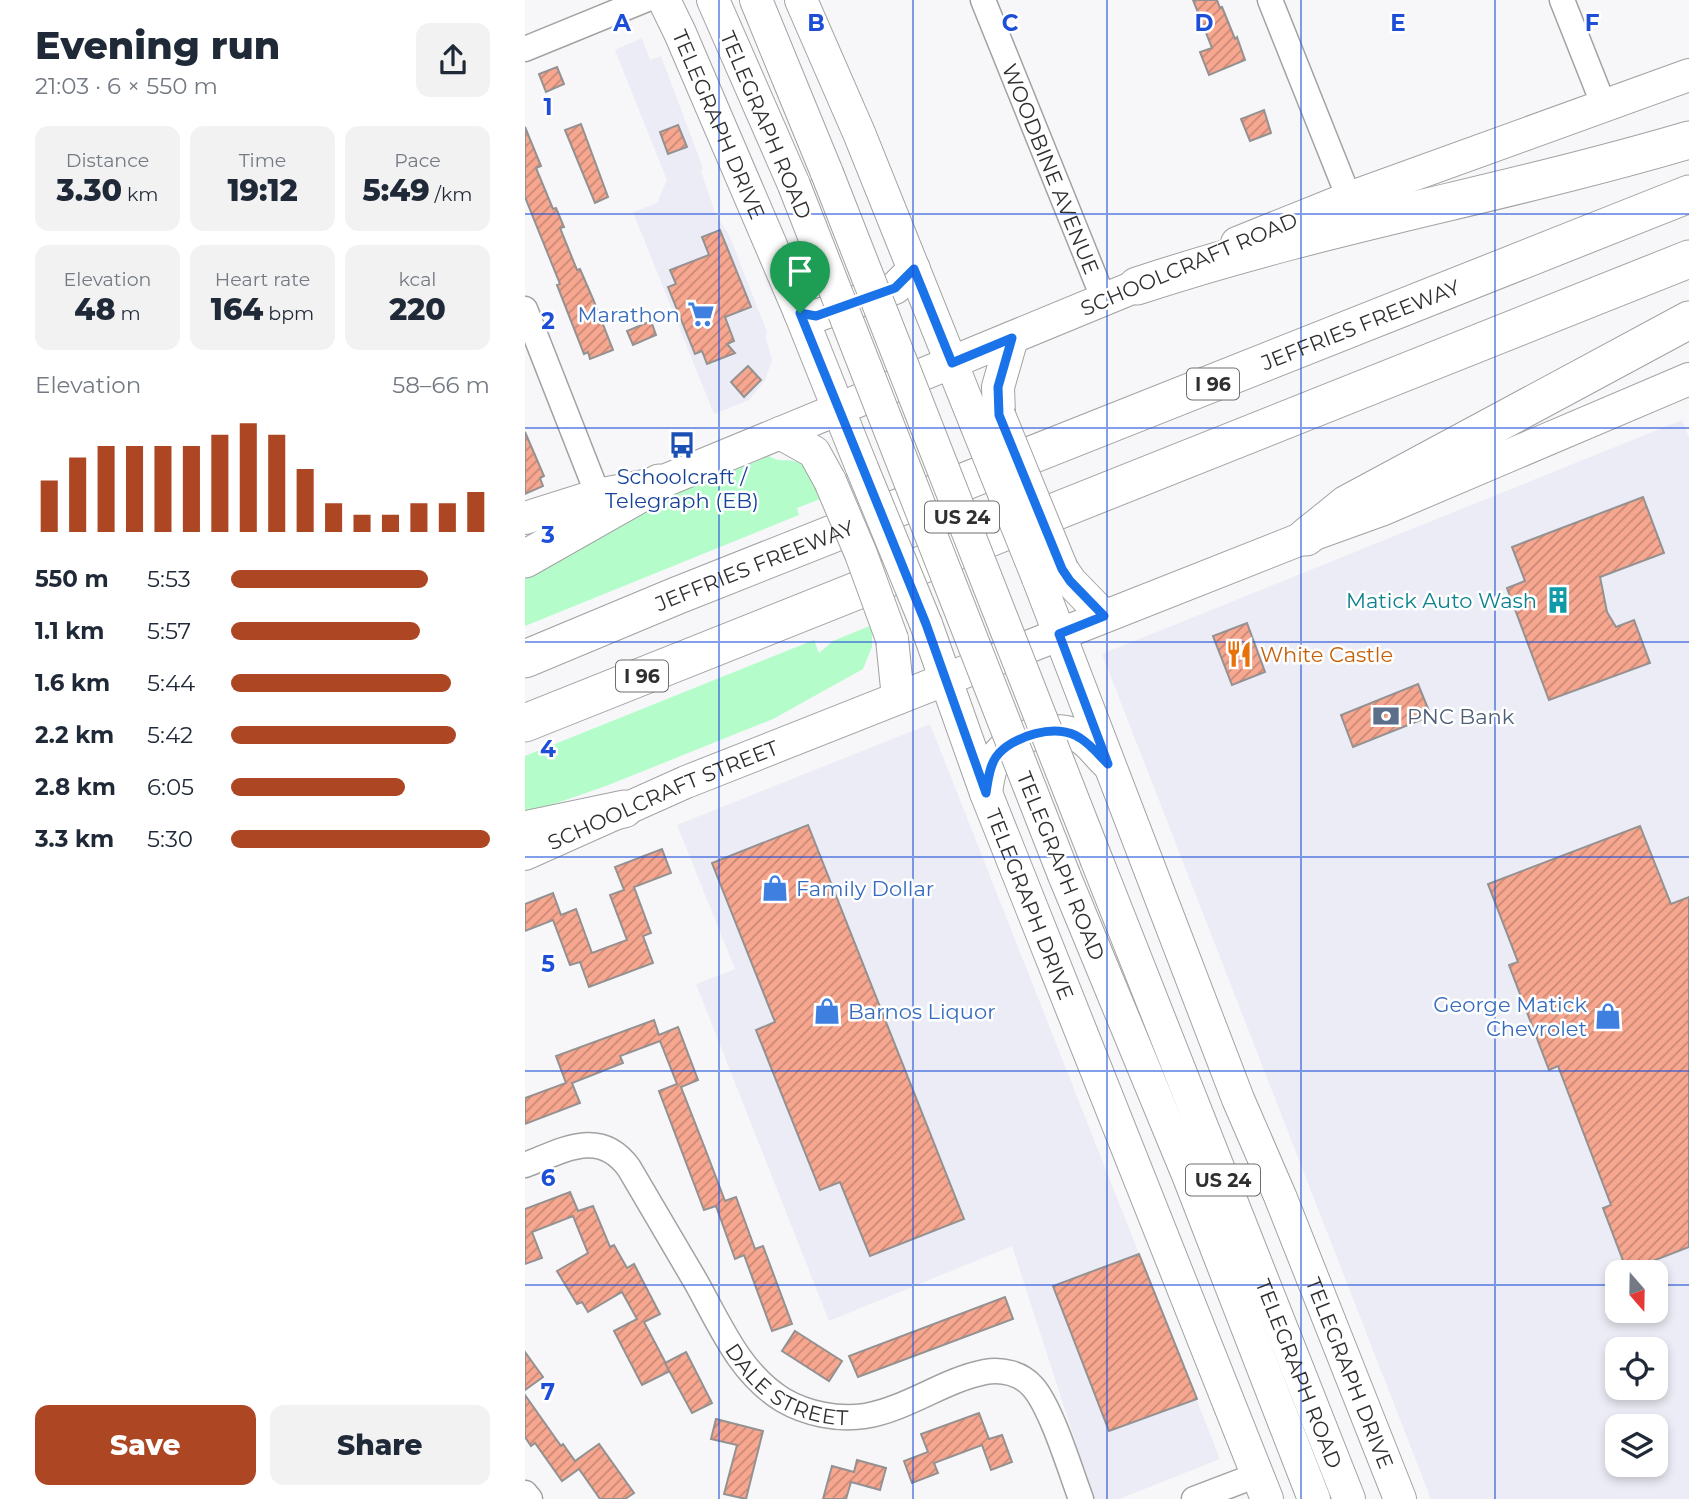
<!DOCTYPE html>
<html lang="en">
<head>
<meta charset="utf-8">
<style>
	:root { --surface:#fff; --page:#f2f2f3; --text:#1f2937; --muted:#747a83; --accent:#ad4622 }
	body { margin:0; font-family:Montserrat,sans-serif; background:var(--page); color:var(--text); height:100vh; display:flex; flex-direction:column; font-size:26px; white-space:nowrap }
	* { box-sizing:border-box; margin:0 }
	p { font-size:23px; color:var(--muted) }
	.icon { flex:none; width:38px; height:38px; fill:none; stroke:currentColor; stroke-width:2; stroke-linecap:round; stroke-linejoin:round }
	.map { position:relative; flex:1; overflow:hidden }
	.details { display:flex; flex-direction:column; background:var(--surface); width:525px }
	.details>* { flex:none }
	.needle { width:46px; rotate:160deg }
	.controls { position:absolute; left:1080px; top:1260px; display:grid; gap:14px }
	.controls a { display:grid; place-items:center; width:63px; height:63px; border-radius:14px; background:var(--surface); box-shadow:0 4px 10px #0003; font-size:35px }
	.pin { position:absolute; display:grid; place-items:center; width:60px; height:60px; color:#fff; margin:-72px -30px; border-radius:50% 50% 50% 0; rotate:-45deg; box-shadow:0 0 7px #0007 }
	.pin .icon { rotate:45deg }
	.round { display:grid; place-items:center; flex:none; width:74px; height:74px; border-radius:14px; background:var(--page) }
	.overview { display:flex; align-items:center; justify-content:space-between; height:119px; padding:0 35px }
	h1 { font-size:38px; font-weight:800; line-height:52px }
	.stats { display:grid; grid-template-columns:repeat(3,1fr); gap:10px; height:119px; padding:7px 35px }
	.stats div { display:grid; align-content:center; border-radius:14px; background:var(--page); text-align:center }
	.stats b { font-size:30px; font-weight:800 }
	.stats small { font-size:19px; font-weight:400 }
	.stats p { font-size:19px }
	.chart { height:196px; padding:14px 35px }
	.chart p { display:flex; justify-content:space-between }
	.chart svg { width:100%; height:126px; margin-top:7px; stroke:var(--accent); stroke-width:6 }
	.button { display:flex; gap:14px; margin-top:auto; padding:14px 35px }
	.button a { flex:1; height:80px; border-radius:14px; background:var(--accent); color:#fff; font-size:28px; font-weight:800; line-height:80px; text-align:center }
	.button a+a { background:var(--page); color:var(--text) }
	ul { padding:0 35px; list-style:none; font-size:23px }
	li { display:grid; grid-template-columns:112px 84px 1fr; align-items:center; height:52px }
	li i { height:18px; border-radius:9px; background:var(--accent) }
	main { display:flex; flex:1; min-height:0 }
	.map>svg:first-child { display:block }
	.built { fill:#ebecf5; fill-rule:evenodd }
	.grass { fill:#b4fdca }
	.building { fill:url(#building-hatch); stroke:#939191; stroke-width:2 }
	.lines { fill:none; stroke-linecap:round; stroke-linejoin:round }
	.minor-casing { stroke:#a2a2a3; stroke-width:27 }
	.major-casing { stroke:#a2a2a3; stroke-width:34 }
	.highway-casing { stroke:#a2a2a3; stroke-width:39 }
	.minor { stroke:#fff; stroke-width:24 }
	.major { stroke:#fff; stroke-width:32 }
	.highway { stroke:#fff; stroke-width:37 }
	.major-bridge-casing { stroke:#a2a2a3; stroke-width:34; stroke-linecap:butt }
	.major-bridge { stroke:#fff; stroke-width:32 }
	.route-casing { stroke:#fff; stroke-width:14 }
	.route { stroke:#1a73e8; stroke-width:9 }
	.grid { fill:none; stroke:#1d4ed8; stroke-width:2; stroke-opacity:0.55 }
	.labels { text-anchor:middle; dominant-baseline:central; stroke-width:5; stroke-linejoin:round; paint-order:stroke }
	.shield { fill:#fff; stroke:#6e6e6e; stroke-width:2 }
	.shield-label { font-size:19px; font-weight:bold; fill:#303030 }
	.street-label { font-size:21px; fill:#303030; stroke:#fff }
	.shop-label { font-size:21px; fill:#366cbe; stroke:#fff; text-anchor:end }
	.transit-label { font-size:21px; fill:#164399; stroke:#fff }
	.culture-label { font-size:21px; fill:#0d838f; stroke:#fff; text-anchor:end }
	.food-label { font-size:21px; fill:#c56008; stroke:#fff; text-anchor:start }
	.service-label { font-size:21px; fill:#4e5e75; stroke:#fff; text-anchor:start }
	.grid-label { font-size:23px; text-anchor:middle; font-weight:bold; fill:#1d4ed8; stroke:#fff; stroke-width:5; stroke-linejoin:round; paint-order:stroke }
</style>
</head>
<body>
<main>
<section class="details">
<div class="overview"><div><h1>Evening run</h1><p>21:03 · 6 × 550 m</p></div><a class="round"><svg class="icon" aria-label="share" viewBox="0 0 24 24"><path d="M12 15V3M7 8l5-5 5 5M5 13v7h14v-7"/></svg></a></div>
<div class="stats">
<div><p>Distance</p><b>3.30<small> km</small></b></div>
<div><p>Time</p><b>19:12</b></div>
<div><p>Pace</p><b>5:49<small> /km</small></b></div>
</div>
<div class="stats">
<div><p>Elevation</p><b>48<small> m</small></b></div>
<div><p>Heart rate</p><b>164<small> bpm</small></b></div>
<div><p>kcal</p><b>220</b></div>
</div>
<div class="chart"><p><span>Elevation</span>58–66 m</p>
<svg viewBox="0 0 160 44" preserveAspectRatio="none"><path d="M5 44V26M15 44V18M25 44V14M35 44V14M45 44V14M55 44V14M65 44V10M75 44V6M85 44V10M95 44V22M105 44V34M115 44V38M125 44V38M135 44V34M145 44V34M155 44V30"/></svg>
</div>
<ul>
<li><b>550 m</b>5:53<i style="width:76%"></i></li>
<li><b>1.1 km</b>5:57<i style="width:73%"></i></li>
<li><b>1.6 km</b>5:44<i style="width:85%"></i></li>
<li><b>2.2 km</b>5:42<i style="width:87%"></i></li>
<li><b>2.8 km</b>6:05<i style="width:67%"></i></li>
<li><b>3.3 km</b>5:30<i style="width:100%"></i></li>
</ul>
<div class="button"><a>Save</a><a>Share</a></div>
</section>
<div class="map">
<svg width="1164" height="1499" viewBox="0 0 1164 1499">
	<defs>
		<pattern id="building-hatch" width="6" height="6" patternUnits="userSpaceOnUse" patternTransform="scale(1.75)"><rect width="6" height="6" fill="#f7a78f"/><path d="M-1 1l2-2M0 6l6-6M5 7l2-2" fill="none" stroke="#c88875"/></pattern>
	</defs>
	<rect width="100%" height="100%" fill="#f7f7f9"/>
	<g class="built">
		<path d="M117 38 125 60 136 56 178 168 176 171 191 215 204 235 242 332 241 338 247 360 240 380 224 400 189 414 108 212 132 203 142 180 90 50Z"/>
		<path d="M1157 420 1164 438V1499H906L577 654ZM1092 1272H1130V1311H1092ZM1092 1349H1130V1388H1092ZM1092 1426H1130V1465H1092Z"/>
		<path d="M405 724 695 1459 594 1499H569L487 1246 304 1321 171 984 210 969 152 825Z"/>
	</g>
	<g class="grass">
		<path d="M244 456C253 463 262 458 272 462 285 467 293 485 301 497L272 508 274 515 0 626V572L135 500Z"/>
		<path d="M347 625V647L338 669 248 719 81 786 0 814V756L289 640 294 653 308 641Z"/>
	</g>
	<g class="building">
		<path d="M668 0H692L695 8 697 7 710 39 712 37 720 60 684 75 675 52 687 48Z"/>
		<path d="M32 67 39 84 21 92 14 74Z"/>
		<path d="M739 110 746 133 725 141 716 119Z"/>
		<path d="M56 124 83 197 70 203 40 130Z"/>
		<path d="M153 125 162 147 143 154 135 132Z"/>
		<path d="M0 127 16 166 11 168 28 209 31 208 39 227 35 228 52 270 55 269 68 299 88 350 65 359 63 352 59 354 32 285 35 284 0 197Z"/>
		<path d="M195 230 226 307 200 317 209 341 202 344 210 353 182 364 177 351 170 354 143 287 151 284 145 270 184 255 177 237Z"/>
		<path d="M126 321 131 335 108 345 102 331Z"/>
		<path d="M223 366 236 380 219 397 206 382Z"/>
		<path d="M0 432 19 476 15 478 18 486 0 494Z"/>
		<path d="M1118 497 1139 553 1075 577 1082 612 1091 627 1109 620 1125 663 1024 700 982 588 1000 581 987 547Z"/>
		<path d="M722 623 740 672 707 685 688 636Z"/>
		<path d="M893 684 906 716 828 747 816 715Z"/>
		<path d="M283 825 439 1219 345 1256 315 1182 295 1190 231 1030 250 1022 187 863Z"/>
		<path d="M1115 826 1146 904 1164 897V1247L1102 1271 1078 1208 1086 1205 1033 1066 1024 1070 984 965 993 962 963 884Z"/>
		<path d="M137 849 146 873 109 887 126 933 118 936 128 963 64 987 55 962 45 965 28 920 0 931V904L28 893 36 915 51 909 67 953 102 940 85 895 99 890 90 867Z"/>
		<path d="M129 1020 134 1035 153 1027 173 1080 156 1087 181 1151 200 1201 211 1197 230 1249 238 1246 267 1324 247 1331 219 1255 210 1259 191 1206 179 1210 134 1091 152 1084 135 1041 95 1056 98 1063 47 1083 55 1103 0 1124V1098L41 1083 31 1056Z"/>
		<path d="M45 1192 53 1211 68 1206 85 1247 89 1245 102 1268 109 1264 135 1314 119 1322 145 1371 117 1385 89 1331 112 1319 97 1292 63 1312 57 1302 52 1304 32 1271 63 1253 48 1216 7 1232 17 1258 0 1264V1209Z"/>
		<path d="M614 1254 672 1399 584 1431 528 1286Z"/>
		<path d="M480 1297 488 1319 333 1377 324 1356Z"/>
		<path d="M270 1331 317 1361 304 1381 257 1351Z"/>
		<path d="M0 1352 18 1377 0 1390Z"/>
		<path d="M161 1352 187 1403 167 1413 140 1363Z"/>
		<path d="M0 1395 36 1446 38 1444 50 1461 74 1444 109 1493 100 1499H75L54 1469 37 1481 10 1443 6 1446 0 1437Z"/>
		<path d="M454 1413 464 1439 477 1435 487 1462 466 1470 457 1445 409 1463 413 1473 387 1483 379 1461 403 1452 396 1434Z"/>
		<path d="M191 1419 238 1431 221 1499 199 1494 212 1445 186 1439Z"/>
		<path d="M332 1460 361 1468 355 1490 326 1482 321 1499H298L307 1466 329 1472Z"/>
	</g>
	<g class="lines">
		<defs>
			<g id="minor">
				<path id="s1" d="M458 0 579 300"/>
				<path d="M745 0 824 198"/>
				<path d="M1037 0 1079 106"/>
				<path d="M0 49 120 0"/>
				<path d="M0 309 73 495"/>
				<path id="s2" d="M0 1165C37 1151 75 1127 104 1168 126 1206 149 1244 171 1282 195 1325 215 1374 258 1400 282 1414 313 1420 340 1416 382 1409 419 1380 460 1372 477 1369 496 1373 508 1387 527 1409 545 1470 556 1499"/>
				<path d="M0 1493 5 1499"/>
				<path d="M669 1499 732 1475"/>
			</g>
			<g id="major">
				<path id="s3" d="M139 0 155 33 275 313 337 468"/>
				<path d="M188 0 269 185"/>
				<path d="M231 0 302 173"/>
				<path d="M276 0 334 133 451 424"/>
				<path d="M712 243 824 198 1164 75"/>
				<path d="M275 313 291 316 370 288 389 269"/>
				<path d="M474 415 473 387 487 338"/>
				<path d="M255 433 289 452 305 481"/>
				<path d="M0 518 73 495 134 483 636 276"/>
				<path d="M537 569 545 581 579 616"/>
				<path id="s4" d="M513 578 713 1099 755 1196 875 1499"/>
				<path id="s5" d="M401 624 461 793 742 1499"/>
				<path d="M367 639 373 698"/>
				<path d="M461 793C463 780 464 766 472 756 487 736 530 724 553 736 564 741 573 755 582 763"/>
				<path id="s6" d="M0 854 161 782 781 537 856 510 1164 379"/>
				<path id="s7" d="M572 861 824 1499"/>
				<path d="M539 875 663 1175 789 1499"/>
			</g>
			<g id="highway">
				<path d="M612 286C793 226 981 194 1164 140"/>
				<path d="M781 537 822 504 1164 320"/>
				<path d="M0 559 134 483"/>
				<path id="s8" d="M0 659 151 596 1164 194"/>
				<path d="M0 723 1164 259"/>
				<path d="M0 830 99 809"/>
			</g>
		</defs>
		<use href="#minor" class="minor-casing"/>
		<use href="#major" class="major-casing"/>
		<use href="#highway" class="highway-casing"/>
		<use href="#minor" class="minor"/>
		<use href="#major" class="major"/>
		<use href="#highway" class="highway"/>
		<defs>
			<g id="major-bridge">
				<path d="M302 173 572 861"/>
				<path d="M269 185 539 875"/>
				<path d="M474 415 537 569"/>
				<path d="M451 424 513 578"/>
				<path d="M337 468 401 624"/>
				<path d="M305 481 336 554 367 639"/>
			</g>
		</defs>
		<use href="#major-bridge" class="major-bridge-casing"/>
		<use href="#major-bridge" class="major-bridge"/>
	</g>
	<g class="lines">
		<defs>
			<path id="route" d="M389 269 427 363 487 338 473 387 474 415 537 569 545 581 579 616 534 634 583 764C574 755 565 744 555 738 533 722 486 736 471 757 464 767 463 781 461 793L401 624 275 313 291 316 370 288Z"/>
		</defs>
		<use href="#route" class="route-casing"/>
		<use href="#route" class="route"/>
	</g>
	<path class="grid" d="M194 0V1499M388 0V1499M582 0V1499M776 0V1499M970 0V1499M0 214H1164M0 428H1164M0 642H1164M0 857H1164M0 1071H1164M0 1285H1092M1130 1285H1164"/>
	<defs>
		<symbol id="supermarket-bare" viewBox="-9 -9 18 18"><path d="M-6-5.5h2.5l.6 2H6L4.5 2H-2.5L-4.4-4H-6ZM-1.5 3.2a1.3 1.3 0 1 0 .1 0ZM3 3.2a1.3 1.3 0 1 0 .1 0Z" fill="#3f7fe0" stroke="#fff" stroke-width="2.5" paint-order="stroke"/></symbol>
		<symbol id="bus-bare" viewBox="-9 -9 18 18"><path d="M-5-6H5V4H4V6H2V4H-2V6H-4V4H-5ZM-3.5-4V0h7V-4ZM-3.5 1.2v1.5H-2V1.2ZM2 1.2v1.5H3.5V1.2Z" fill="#1a4fb4" stroke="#fff" stroke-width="2.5" paint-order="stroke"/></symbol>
		<symbol id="building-bare" viewBox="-9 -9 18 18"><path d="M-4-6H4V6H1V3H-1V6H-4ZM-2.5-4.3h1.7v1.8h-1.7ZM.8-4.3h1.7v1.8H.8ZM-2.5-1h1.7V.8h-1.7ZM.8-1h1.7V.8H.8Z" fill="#0f9aa8" stroke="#fff" stroke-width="2.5" paint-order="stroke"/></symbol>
		<symbol id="restaurant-bare" viewBox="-9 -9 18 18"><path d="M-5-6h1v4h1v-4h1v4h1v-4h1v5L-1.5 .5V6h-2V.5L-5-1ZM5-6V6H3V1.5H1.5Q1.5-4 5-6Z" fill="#e8710a" stroke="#fff" stroke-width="2.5" paint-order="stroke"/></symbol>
		<symbol id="bank-bare" viewBox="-9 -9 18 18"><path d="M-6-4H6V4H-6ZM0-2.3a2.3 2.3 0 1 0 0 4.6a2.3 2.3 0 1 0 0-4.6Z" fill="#5c6f8a" stroke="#fff" stroke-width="2.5" paint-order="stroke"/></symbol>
		<symbol id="shop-bare" viewBox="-9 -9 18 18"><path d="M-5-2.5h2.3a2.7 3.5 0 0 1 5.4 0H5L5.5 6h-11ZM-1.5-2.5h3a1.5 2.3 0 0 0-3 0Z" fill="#3f7fe0" stroke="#fff" stroke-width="2.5" paint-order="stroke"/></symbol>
	</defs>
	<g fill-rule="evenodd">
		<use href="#supermarket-bare" x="157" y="295" width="38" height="38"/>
		<use href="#bus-bare" x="138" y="426" width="38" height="38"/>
		<use href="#building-bare" x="1014" y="581" width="38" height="38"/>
		<use href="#restaurant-bare" x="695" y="635" width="38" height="38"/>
		<use href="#bank-bare" x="842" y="697" width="38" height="38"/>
		<use href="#shop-bare" x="231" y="869" width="38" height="38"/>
		<use href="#shop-bare" x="283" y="992" width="38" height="38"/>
		<use href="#shop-bare" x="1064" y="997" width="38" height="38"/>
	</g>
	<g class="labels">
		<g class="shield">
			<rect x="662" y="368.5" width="52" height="31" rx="5"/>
			<rect x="400" y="501.5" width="74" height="31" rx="5"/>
			<rect x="91" y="660.5" width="52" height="31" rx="5"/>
			<rect x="661" y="1164.5" width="74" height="31" rx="5"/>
		</g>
		<g class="shield-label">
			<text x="688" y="384">I 96</text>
			<text x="437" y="517">US 24</text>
			<text x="117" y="676">I 96</text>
			<text x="698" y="1180">US 24</text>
		</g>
		<g class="street-label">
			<text stroke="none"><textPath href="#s3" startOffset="136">TELEGRAPH DRIVE</textPath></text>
			<text transform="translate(241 125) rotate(67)">TELEGRAPH ROAD</text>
			<text stroke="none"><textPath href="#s1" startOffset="182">WOODBINE AVENUE</textPath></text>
			<text transform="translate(664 264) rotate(-23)">SCHOOLCRAFT ROAD</text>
			<text stroke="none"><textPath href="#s8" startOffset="900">JEFFRIES FREEWAY</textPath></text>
			<text stroke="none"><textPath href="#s8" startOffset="248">JEFFRIES FREEWAY</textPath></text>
			<text stroke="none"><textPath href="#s6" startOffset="150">SCHOOLCRAFT STREET</textPath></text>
			<text transform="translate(536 866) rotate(68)">TELEGRAPH ROAD</text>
			<text stroke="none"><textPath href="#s5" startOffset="299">TELEGRAPH DRIVE</textPath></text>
			<text stroke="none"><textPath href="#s4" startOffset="854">TELEGRAPH DRIVE</textPath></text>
			<text stroke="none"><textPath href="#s7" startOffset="551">TELEGRAPH ROAD</textPath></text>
			<text stroke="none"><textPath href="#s2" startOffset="392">DALE STREET</textPath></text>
		</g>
		<g class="shop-label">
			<text x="155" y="314">Marathon</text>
			<text x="271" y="888" text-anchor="start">Family Dollar</text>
			<text x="1062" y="1004">George Matick<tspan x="1062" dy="24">Chevrolet</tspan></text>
			<text x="323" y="1011" text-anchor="start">Barnos Liquor</text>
		</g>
		<g class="transit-label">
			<text x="157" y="476">Schoolcraft /<tspan x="157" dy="24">Telegraph (EB)</tspan></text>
		</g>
		<g class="culture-label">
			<text x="1012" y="600">Matick Auto Wash</text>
		</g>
		<g class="food-label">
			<text x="735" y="654">White Castle</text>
		</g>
		<g class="service-label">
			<text x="882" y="716">PNC Bank</text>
		</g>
	</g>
	<g class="grid-label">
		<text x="97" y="31">A</text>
		<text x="291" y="31">B</text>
		<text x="485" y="31">C</text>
		<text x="679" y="31">D</text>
		<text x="873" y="31">E</text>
		<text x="1067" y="31">F</text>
		<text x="23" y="115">1</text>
		<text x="23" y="329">2</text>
		<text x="23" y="543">3</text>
		<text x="23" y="757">4</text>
		<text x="23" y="972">5</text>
		<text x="23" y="1186">6</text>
		<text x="23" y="1400">7</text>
	</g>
</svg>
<div class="controls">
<a><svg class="needle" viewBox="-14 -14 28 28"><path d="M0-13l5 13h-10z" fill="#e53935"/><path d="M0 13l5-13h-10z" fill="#747a83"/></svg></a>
<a><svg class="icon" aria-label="locate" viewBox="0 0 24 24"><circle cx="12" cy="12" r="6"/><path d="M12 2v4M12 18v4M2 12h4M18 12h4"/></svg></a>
<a><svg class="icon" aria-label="layers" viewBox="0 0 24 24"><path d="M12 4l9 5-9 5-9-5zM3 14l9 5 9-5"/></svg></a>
</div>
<div class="pin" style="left:275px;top:313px;background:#1e9e55"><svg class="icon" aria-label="arrive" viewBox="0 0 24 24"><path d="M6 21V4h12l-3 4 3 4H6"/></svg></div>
</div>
</main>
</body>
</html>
